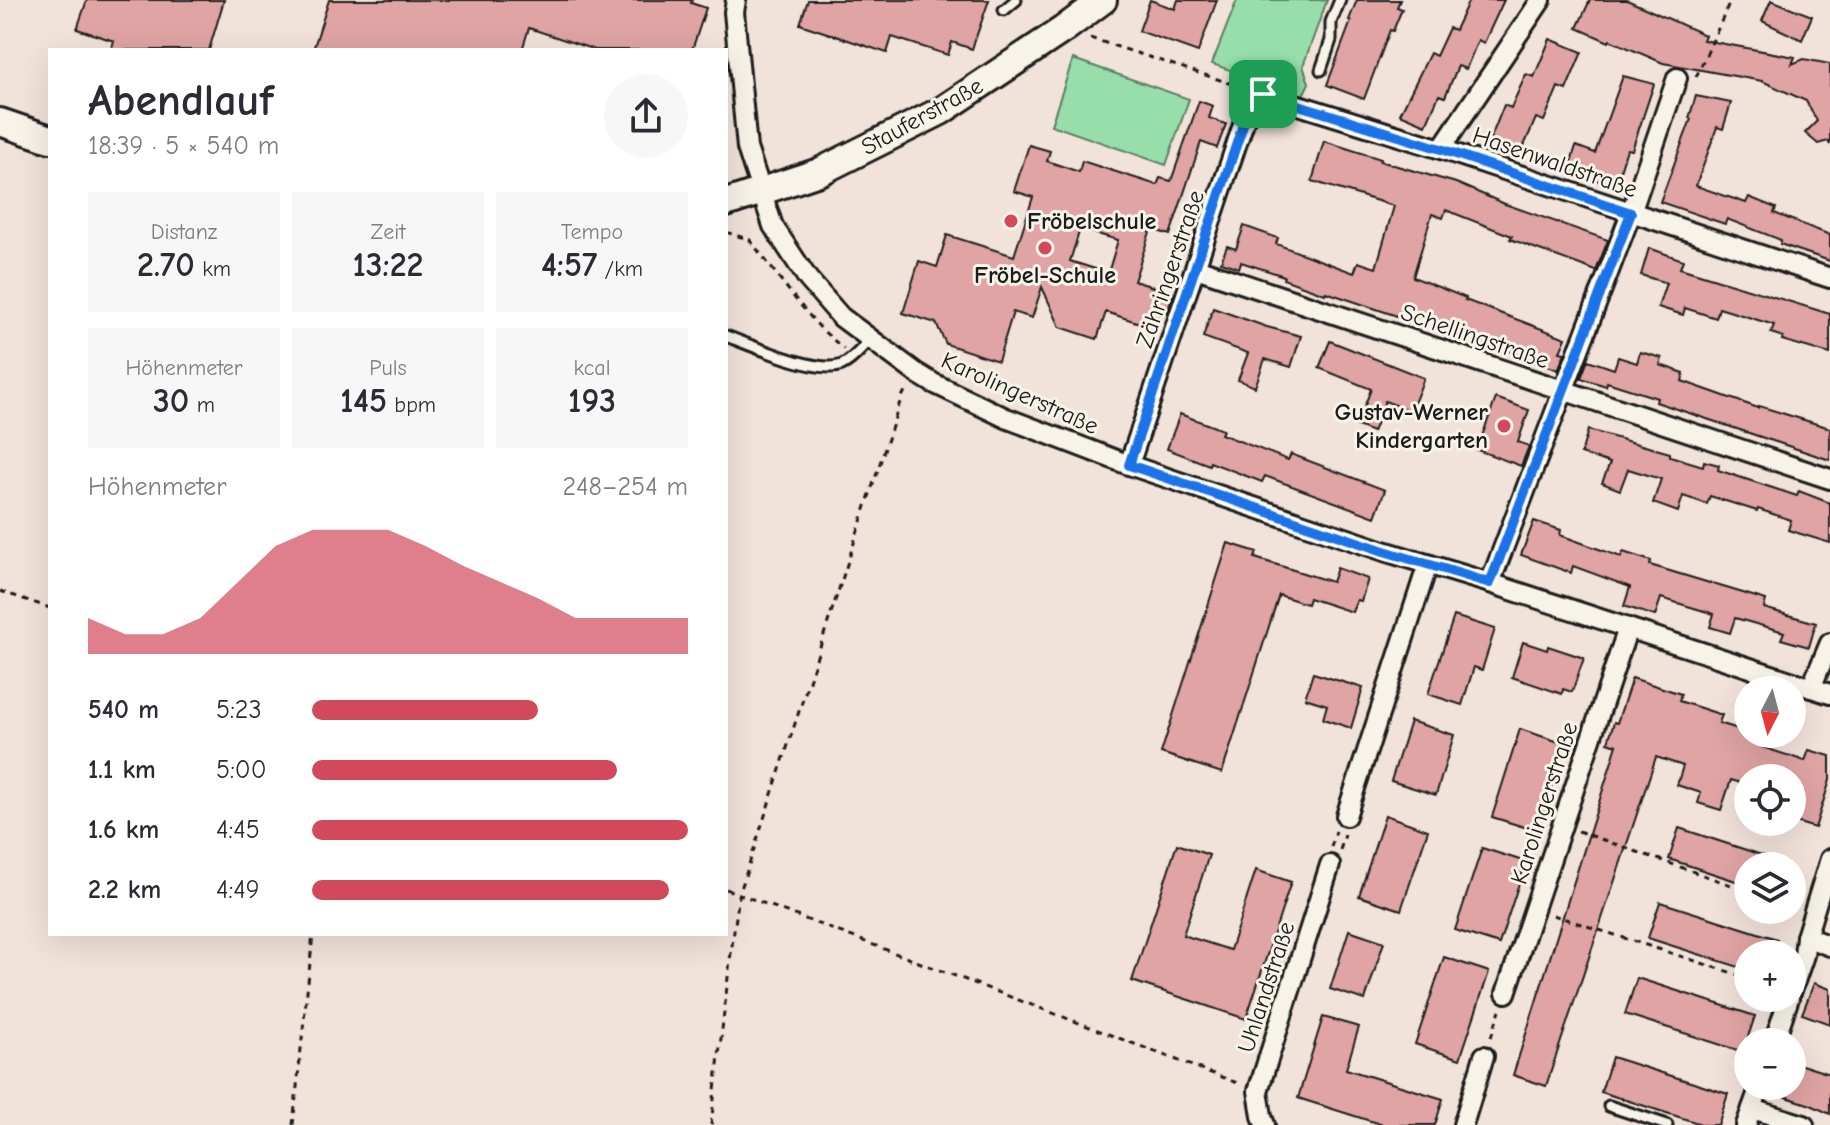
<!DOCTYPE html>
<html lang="de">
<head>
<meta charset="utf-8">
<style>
	:root { --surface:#fff; --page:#f7f7f7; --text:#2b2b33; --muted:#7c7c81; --accent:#d1495b }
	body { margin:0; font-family:"Comic Neue",sans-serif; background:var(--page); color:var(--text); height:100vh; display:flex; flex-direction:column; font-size:30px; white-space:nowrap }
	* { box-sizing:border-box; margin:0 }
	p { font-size:26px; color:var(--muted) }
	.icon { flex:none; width:44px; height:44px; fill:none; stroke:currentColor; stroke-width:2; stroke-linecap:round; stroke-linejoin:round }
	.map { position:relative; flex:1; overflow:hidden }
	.panel { position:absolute; left:48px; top:48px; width:680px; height:888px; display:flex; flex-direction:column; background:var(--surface); border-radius:0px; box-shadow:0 8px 32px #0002 }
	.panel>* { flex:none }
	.needle { width:52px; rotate:186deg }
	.tools { position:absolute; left:1734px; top:676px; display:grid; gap:16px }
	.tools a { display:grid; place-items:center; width:72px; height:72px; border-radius:50%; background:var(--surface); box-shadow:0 8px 32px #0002; font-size:40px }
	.pin { position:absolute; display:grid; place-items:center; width:68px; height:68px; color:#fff; margin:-34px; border-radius:16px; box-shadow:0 4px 12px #0006 }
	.round { display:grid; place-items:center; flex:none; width:84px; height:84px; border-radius:42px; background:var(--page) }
	.headline { display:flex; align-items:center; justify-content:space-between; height:136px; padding:0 40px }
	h1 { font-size:44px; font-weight:700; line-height:60px }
	.metrics { display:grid; grid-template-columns:repeat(3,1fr); gap:12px; height:136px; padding:8px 40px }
	.metrics div { display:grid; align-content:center; border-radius:0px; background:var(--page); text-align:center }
	.metrics b { font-size:34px; font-weight:700 }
	.metrics small { font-size:22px; font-weight:400 }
	.metrics p { font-size:22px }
	.chart { height:224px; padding:16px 40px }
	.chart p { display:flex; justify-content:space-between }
	.chart svg { width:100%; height:144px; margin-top:8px; fill:var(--accent); opacity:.7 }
	ul { padding:0 40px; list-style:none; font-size:26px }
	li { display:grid; grid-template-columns:128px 96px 1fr; align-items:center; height:60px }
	li i { height:20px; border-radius:10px; background:var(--accent) }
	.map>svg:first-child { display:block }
	.green { fill:#97deab; stroke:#5a7d64; stroke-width:2 }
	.building { fill:#dfa4a3; stroke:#1c1c1c; stroke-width:2; fill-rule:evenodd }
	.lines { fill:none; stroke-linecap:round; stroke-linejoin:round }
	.service-casing { stroke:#1c1c1c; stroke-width:15 }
	.minor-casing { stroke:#1c1c1c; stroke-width:24 }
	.secondary-casing { stroke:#1c1c1c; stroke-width:32 }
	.path { stroke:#1c1c1c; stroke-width:3; stroke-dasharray:6 6; stroke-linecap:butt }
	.service { stroke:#f7f3e8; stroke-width:9 }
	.minor { stroke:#f7f3e8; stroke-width:18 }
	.secondary { stroke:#f7f3e8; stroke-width:26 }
	.route-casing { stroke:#fff; stroke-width:16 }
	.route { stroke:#1a73e8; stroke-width:10 }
	.poi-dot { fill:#d1495b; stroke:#f7f3e8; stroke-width:3 }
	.labels { text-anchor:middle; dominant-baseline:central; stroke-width:6; stroke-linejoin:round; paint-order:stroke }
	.street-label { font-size:24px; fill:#1c1c1c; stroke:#f7f3e8 }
	.poi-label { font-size:24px; font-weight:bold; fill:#1c1c1c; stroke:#f7f3e8; text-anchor:start }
</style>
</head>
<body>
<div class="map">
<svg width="1830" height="1125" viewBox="0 0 1830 1125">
	<rect width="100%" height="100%" fill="#f2e3da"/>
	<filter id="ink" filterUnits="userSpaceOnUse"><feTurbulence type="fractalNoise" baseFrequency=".0125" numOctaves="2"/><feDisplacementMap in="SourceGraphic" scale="16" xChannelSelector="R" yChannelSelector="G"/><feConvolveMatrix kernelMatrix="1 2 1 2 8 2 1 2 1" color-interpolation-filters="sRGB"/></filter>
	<g filter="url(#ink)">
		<g class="green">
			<path d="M1237 0H1327L1303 66 1309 83 1303 95 1212 64Z"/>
			<path d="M1073 59 1189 99 1166 165 1051 125Z"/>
		</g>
		<g class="building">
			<path d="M87 0H224L209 50H111L114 41 77 29Z"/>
			<path d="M329 0H692L691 3 706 8 692 50H595L529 28 522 50H313Z"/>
			<path d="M808 0H989L972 49 952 42 948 55 892 37 887 53 800 24Z"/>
			<path d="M1150 0 1175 9 1178 0H1217L1198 52 1139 31Z"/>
			<path d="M1357 0H1400L1397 7 1402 9 1393 31 1390 30 1364 99 1327 85 1351 21 1349 20Z"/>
			<path d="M1469 0H1504L1484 43 1478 40 1466 69 1458 66 1445 97 1439 95 1426 125 1400 114 1430 53 1436 56 1449 28 1455 30Z"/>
			<path d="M1590 0H1627L1705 35 1703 40 1795 57 1792 64 1804 59 1830 64V145L1828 141 1818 144 1805 133 1817 121 1806 101 1762 81 1663 63 1610 40 1609 42 1577 28Z"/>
			<path d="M1771 0 1812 16 1802 40 1762 21Z"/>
			<path d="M1550 39 1582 52 1566 90 1558 87 1544 121 1536 118 1521 153 1490 140 1504 105 1511 108 1526 74 1534 77Z"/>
			<path d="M1623 76 1654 84 1632 150 1627 149 1615 186 1568 171 1576 146 1595 153Z"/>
			<path d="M1696 96 1731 103 1723 129 1717 127 1696 186 1746 203 1749 197 1776 208 1774 213 1830 235V261L1780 244 1781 240 1727 219 1725 224 1660 202 1691 119 1689 118Z"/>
			<path d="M1199 101 1213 106 1209 118 1226 124 1217 148 1201 142 1170 235 1151 229 1134 281 1173 293 1167 314 1160 312 1155 328 1106 312 1097 339 1060 327 1042 287 1032 318 1013 312 998 361 946 344 936 323 903 313 919 261 937 267 947 235 1014 256 1033 197 1014 191 1029 145 1050 151 1047 161 1079 172 1082 161 1157 185 1160 178 1171 181ZM1080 229 1118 240 1108 273 1070 261Z"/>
			<path d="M1324 141 1381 159 1380 161 1456 183 1505 204 1608 240 1596 271 1510 239 1512 236 1446 210 1443 218 1432 214 1413 277 1466 298 1465 300 1566 338 1560 352 1565 353 1558 370 1403 310 1400 317 1326 292 1325 294 1283 279 1284 276 1241 262 1239 268 1221 262 1227 246 1236 249 1244 226 1278 238 1276 244 1354 273 1358 262 1376 268 1394 206 1312 181Z"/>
			<path d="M1649 248 1683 260 1680 268 1830 314V354L1782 340 1783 337 1771 333 1774 325 1719 308 1716 318 1685 308 1683 315 1658 307 1666 283 1641 275Z"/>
			<path d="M1213 308 1267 327 1301 336 1291 367 1265 359 1255 387 1238 380 1248 353 1203 337Z"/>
			<path d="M1330 341 1424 378 1411 411 1385 401 1373 432 1357 426 1371 389 1319 368Z"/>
			<path d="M1640 352 1662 358 1660 365 1684 373 1682 381 1758 408 1759 406 1830 428V460L1656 402 1657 398 1607 382 1606 386 1581 378 1588 360 1614 369 1618 357 1637 363Z"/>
			<path d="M1496 398 1529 410 1518 442 1529 446 1521 466 1477 450Z"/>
			<path d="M1180 414 1223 430 1221 434 1288 460 1291 454 1385 490 1375 517 1265 476 1262 482 1210 462 1209 465 1167 449Z"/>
			<path d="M1588 430 1670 453V456L1703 466 1704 461 1719 465 1718 470 1797 496 1799 491 1830 503V543L1788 530 1791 520 1758 509 1757 511 1710 496 1707 504 1683 496 1678 512 1653 503 1661 479 1628 469 1620 490 1602 483 1610 463 1581 454Z"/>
			<path d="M1534 521 1561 530 1560 535 1621 557 1623 552 1651 561 1650 565 1766 600 1764 608 1816 623 1809 647 1781 639 1784 632 1735 618 1730 633 1710 627 1714 614 1661 598 1655 616 1624 606 1630 587 1573 566 1571 573 1521 555Z"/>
			<path d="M1228 543 1257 552 1255 558 1332 582 1337 568 1368 579 1361 601 1357 600 1352 612 1309 598 1307 604 1279 595 1222 773 1161 753Z"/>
			<path d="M1454 616 1495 629 1482 670 1474 667 1462 705 1428 694Z"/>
			<path d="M1523 642 1547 650 1548 646 1584 658 1572 692 1563 689 1562 694 1512 677Z"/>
			<path d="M1313 673 1363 688 1351 728 1323 719 1327 705 1305 698Z"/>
			<path d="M1632 678 1681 694 1679 701 1722 715 1719 723 1748 732V734L1765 738 1762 747 1805 761 1809 750 1830 756V780L1815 828 1792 821V778H1748V785L1731 780 1721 810 1698 803 1701 793 1677 785 1683 766 1656 757 1546 1086 1513 1075 1617 745 1608 742 1614 722 1617 723Z"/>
			<path d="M1410 721 1454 735 1436 795 1391 781Z"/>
			<path d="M1520 729 1565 744 1537 831 1492 817Z"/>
			<path d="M1385 815 1428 830 1401 910 1359 896Z"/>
			<path d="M1679 828 1786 863 1785 866H1748V885L1669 859Z"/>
			<path d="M1177 844 1209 855 1183 935 1230 950 1256 870 1291 882 1246 1019 1132 981Z"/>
			<path d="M1482 848 1526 862 1499 944 1455 930Z"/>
			<path d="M1660 902 1777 939 1772 954H1748V970L1648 938Z"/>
			<path d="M1349 930 1384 942 1365 1000 1330 989Z"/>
			<path d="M1444 957 1489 972 1460 1059 1415 1044Z"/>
			<path d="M1637 978 1755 1016 1743 1052 1625 1014Z"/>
			<path d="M1814 983 1830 989V1024L1802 1014Z"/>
			<path d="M1323 1017 1359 1027 1346 1069 1443 1099 1435 1125H1383L1298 1098Z"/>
			<path d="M1612 1057 1728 1094 1718 1125H1704L1601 1092Z"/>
			<path d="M1792 1062 1830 1074V1114L1811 1105 1771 1092 1772 1086H1792Z"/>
		</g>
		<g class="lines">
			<defs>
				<g id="service">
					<path d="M1004 10 1016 0"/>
					<path d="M1321 70 1331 40V22L1340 0"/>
					<path d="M726 336C751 345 818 375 842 365 853 360 862 348 870 340"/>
					<path d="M1609 1106 1667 1125"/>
				</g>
				<g id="minor">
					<path d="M736 0 734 12 747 148 773 226 808 279 841 317 915 372 933 383 1006 418 1129 465 1384 551 1490 583 1830 694"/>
					<path d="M1441 149 1541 0"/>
					<path d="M1196 268 1830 479"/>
					<path d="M1129 465 1251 101 1263 94 1441 149 1830 278"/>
					<path d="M1490 583 1631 213 1677 78"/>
					<path d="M1811 688 1830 643"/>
					<path d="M1346 816 1428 564"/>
					<path d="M1806 937 1830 946"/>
					<path d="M1792 990 1804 955 1806 937 1830 859"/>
					<path d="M1506 993 1628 628"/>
					<path d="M1774 1042 1789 998"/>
					<path d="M1752 1109 1804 1125"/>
					<path d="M1265 1125 1262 1116 1258 1091 1330 865"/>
					<path d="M1463 1125 1484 1056"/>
					<path d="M1746 1125 1760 1086"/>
				</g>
				<g id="secondary">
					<path d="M0 122 50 139"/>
					<path d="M726 203 819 172 941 111 1064 29 1103 0"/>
				</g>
			</defs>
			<use href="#service" class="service-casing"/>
			<use href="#minor" class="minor-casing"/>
			<use href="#secondary" class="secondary-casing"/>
			<g class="path">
				<path d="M1090 38 1239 86"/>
				<path d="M1696 77 1731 0"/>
				<path d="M726 232 750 240 797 301 822 330 844 349"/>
				<path d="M0 591 50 608"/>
				<path d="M1578 831 1748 891"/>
				<path d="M1331 847 1336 831"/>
				<path d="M1340 850 1345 835"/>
				<path d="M726 889 1240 1084"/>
				<path d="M1553 915 1748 978"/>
				<path d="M1491 1037 1500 1010"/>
				<path d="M293 1125 313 934"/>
				<path d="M711 1125 730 960 739 895 901 399 906 389"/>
			</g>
			<use href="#service" class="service"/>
			<use href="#minor" class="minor"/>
			<use href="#secondary" class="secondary"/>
		</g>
	</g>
	<g class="lines" filter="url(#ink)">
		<defs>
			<path id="route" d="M1263 94 1441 149 1631 213 1490 583 1384 551 1129 465 1251 101Z"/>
		</defs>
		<use href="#route" class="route-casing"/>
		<use href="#route" class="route"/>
	</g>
	<g class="poi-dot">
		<circle cx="1011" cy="221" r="8"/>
		<circle cx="1045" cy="248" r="8"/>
		<circle cx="1504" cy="426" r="8"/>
	</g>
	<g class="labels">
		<g class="street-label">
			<text transform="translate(922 116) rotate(-29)">Stauferstraße</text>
			<text transform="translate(1555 162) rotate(19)">Hasenwaldstraße</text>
			<text transform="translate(1170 269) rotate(-71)">Zähringerstraße</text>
			<text transform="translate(1475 336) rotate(19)">Schellingstraße</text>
			<text transform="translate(1020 393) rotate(24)">Karolingerstraße</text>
			<text transform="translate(1544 803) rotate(-72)">Karolingerstraße</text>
			<text transform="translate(1266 987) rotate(-72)">Uhlandstraße</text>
		</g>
		<g class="poi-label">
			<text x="1027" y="221">Fröbelschule</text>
			<text x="1045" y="275" text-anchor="middle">Fröbel-Schule</text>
			<text x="1488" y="412" text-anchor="end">Gustav-Werner<tspan x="1488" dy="28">Kindergarten</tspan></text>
		</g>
	</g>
</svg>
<div class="tools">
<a><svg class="needle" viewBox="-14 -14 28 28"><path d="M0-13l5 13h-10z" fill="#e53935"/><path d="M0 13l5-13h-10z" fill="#7c7c81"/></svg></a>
<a><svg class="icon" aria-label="locate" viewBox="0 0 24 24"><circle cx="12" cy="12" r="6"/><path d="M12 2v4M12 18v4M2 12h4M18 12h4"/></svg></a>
<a><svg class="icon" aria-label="layers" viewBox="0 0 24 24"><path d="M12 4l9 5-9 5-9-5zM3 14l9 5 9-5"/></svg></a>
<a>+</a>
<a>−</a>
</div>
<div class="pin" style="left:1263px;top:94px;background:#1e9e55"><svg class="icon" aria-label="arrive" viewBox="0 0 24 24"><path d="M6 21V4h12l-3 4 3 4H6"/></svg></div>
<section class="panel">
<div class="headline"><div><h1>Abendlauf</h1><p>18:39 · 5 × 540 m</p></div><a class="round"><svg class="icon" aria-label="share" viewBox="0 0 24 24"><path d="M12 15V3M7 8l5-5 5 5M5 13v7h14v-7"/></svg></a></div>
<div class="metrics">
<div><p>Distanz</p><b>2.70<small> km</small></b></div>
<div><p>Zeit</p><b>13:22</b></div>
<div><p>Tempo</p><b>4:57<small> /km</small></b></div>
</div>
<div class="metrics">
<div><p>Höhenmeter</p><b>30<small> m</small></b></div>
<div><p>Puls</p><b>145<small> bpm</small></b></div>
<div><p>kcal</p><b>193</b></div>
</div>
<div class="chart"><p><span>Höhenmeter</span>248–254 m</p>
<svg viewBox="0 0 160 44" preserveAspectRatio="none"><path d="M0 44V33L10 38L20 38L30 33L40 22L50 11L60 6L70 6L80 6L90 11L100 17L110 22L120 27L130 33L140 33L150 33L160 33V44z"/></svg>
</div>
<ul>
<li><b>540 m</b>5:23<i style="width:60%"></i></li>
<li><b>1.1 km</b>5:00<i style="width:81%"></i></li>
<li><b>1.6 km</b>4:45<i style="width:100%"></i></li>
<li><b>2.2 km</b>4:49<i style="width:95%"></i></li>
</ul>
</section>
</div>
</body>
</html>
